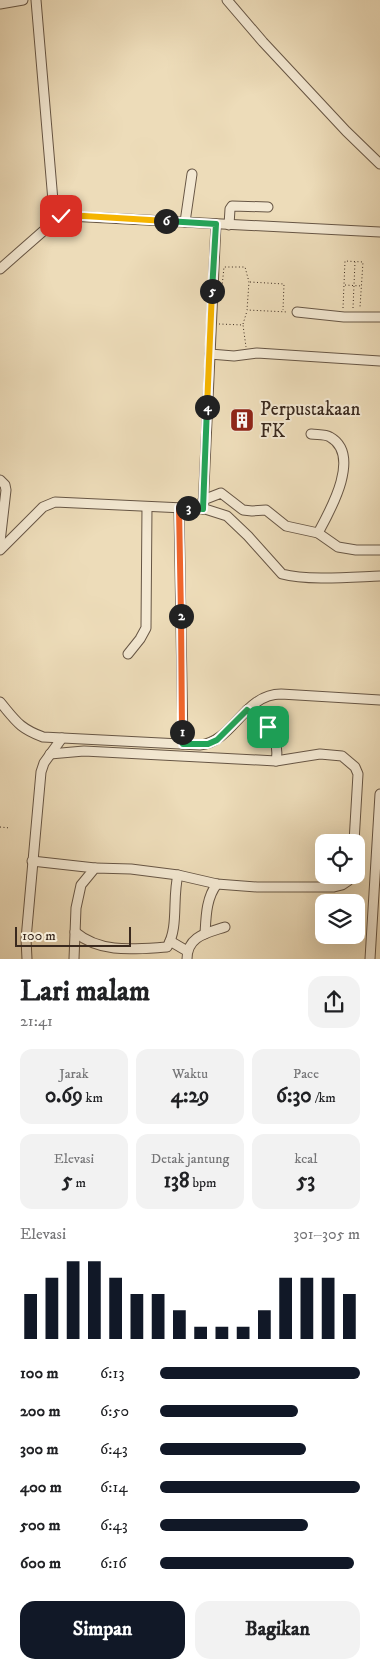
<!DOCTYPE html>
<html lang="id">
<head>
<meta charset="utf-8">
<style>
	:root { --surface:#fff; --page:#f2f2f2; --text:#202124; --muted:#757577; --accent:#111827 }
	body { margin:0; font-family:"IM FELL DW Pica",serif; background:var(--page); color:var(--text); height:100vh; display:flex; flex-direction:column; font-size:19px; white-space:nowrap }
	* { box-sizing:border-box; margin:0 }
	p { font-size:16px; color:var(--muted) }
	.icon { flex:none; width:28px; height:28px; fill:none; stroke:currentColor; stroke-width:2; stroke-linecap:round; stroke-linejoin:round }
	.map { position:relative; height:959px; overflow:hidden }
	.details { display:flex; flex-direction:column; background:var(--surface); flex:1 }
	.details>* { flex:none }
	.fabs { position:absolute; left:315px; top:834px; display:grid; gap:10px }
	.fabs a { display:grid; place-items:center; width:50px; height:50px; border-radius:10px; background:var(--surface); box-shadow:0 5px 20px #0002; font-size:25px }
	.scale { position:absolute; left:15px; bottom:12px; width:116px; box-sizing:border-box; padding-left:5px; border:2px solid #3a291e; border-top:0; font-size:14px; line-height:18px; white-space:nowrap; color:#3a291e; -webkit-text-stroke:4px #f3e8d2; paint-order:stroke }
	.pin { position:absolute; display:grid; place-items:center; width:42px; height:42px; color:#fff; margin:-21px; border-radius:10px; box-shadow:0 2px 8px #0006 }
	.km { position:absolute; width:25px; height:25px; margin:-12px; border-radius:50%; background:#222; color:#fff; font-size:14px; line-height:25px; text-align:center }
	.round { display:grid; place-items:center; flex:none; width:52px; height:52px; border-radius:15px; background:var(--page) }
	.overview { display:flex; align-items:center; justify-content:space-between; height:85px; padding:0 20px }
	h1 { font-size:28px; font-weight:700; line-height:38px }
	.metrics { display:grid; grid-template-columns:repeat(3,1fr); gap:8px; height:85px; padding:5px 20px }
	.metrics div { display:grid; align-content:center; border-radius:12px; background:var(--page); text-align:center }
	.metrics b { font-size:21px; font-weight:700 }
	.metrics small { font-size:14px; font-weight:400 }
	.metrics p { font-size:14px }
	.chart { height:140px; padding:10px 20px }
	.chart p { display:flex; justify-content:space-between }
	.chart svg { width:100%; height:90px; margin-top:5px; stroke:var(--accent); stroke-width:6 }
	.cta { display:flex; gap:10px; margin-top:auto; padding:10px 20px }
	.cta a { flex:1; height:58px; border-radius:15px; background:var(--accent); color:#fff; font-size:20px; font-weight:700; line-height:58px; text-align:center }
	.cta a+a { background:var(--page); color:var(--text) }
	ul { padding:0 20px; list-style:none; font-size:16px }
	li { display:grid; grid-template-columns:80px 60px 1fr; align-items:center; height:38px }
	li i { height:12px; border-radius:6px; background:var(--accent) }
	.map>svg:first-child { display:block }
	.lines { fill:none; stroke-linecap:round; stroke-linejoin:round }
	.minor-casing { stroke:#675645; stroke-width:11 }
	.path { stroke:#3a291e; stroke-width:1; stroke-dasharray:1 2.5; stroke-linecap:butt }
	.minor { stroke:#f3e8d2; stroke-width:9 }
	.split-1-casing { stroke:#fff; stroke-width:10 }
	.split-2-casing { stroke:#fff; stroke-width:10 }
	.split-3-casing { stroke:#fff; stroke-width:10 }
	.split-4-casing { stroke:#fff; stroke-width:10 }
	.split-5-casing { stroke:#fff; stroke-width:10 }
	.split-6-casing { stroke:#fff; stroke-width:10 }
	.split-7-casing { stroke:#fff; stroke-width:10 }
	.split-1 { stroke:#22a559; stroke-width:6 }
	.split-2 { stroke:#f0652b; stroke-width:6 }
	.split-3 { stroke:#f0652b; stroke-width:6 }
	.split-4 { stroke:#22a559; stroke-width:6 }
	.split-5 { stroke:#f5b400; stroke-width:6 }
	.split-6 { stroke:#22a559; stroke-width:6 }
	.split-7 { stroke:#f5b400; stroke-width:6 }
	.labels { text-anchor:middle; dominant-baseline:central; stroke-width:4; stroke-linejoin:round; paint-order:stroke }
	.poi-label { font-size:19px; fill:#3a291e; stroke:#f3e8d2; text-anchor:start }
</style>
</head>
<body>
<div class="map">
<svg width="380" height="959" viewBox="0 0 380 959">
	<rect width="100%" height="100%" fill="#eddcb9"/>
	<filter id="stains"><feTurbulence type="fractalNoise" baseFrequency=".004" numOctaves="4"/><feColorMatrix values="0 0 0 0 .2 0 0 0 0 .09 0 0 0 0 .02 0 0 0 .5 -.17"/></filter>
	<radialGradient id="worn" r=".72"><stop offset=".6" stop-color="#630" stop-opacity="0"/><stop offset="1" stop-color="#630" stop-opacity=".3"/></radialGradient>
	<g class="lines">
		<defs>
			<g id="minor">
				<path d="M36 0 53 201 57 219"/>
				<path d="M227 0 263 42 346 131 380 164"/>
				<path d="M0 4 23 0"/>
				<path d="M185 222 192 174"/>
				<path d="M229 225 230 209 232 206 268 207"/>
				<path d="M0 269 57 219 68 216 380 232"/>
				<path d="M297 312 344 317H380"/>
				<path d="M210 354 234 356 257 353 380 361"/>
				<path d="M311 434C317 435 325 434 330 437 362 455 330 511 318 533"/>
				<path d="M0 480 5 485 6 490 0 542"/>
				<path d="M203 500 221 493 243 510 252 511 266 510 286 526 318 533 338 547 356 550H380"/>
				<path d="M179 508 183 744"/>
				<path d="M203 509 216 224"/>
				<path d="M0 550 43 507 55 502 205 509 227 516 248 536 282 574C307 581 353 577 380 576"/>
				<path d="M128 654 140 639 146 628 147 507"/>
				<path d="M0 702C16 721 19 728 43 737L200 745C233 742 244 694 281 694L380 700"/>
				<path d="M247 710C264 723 281 737 276 761"/>
				<path d="M50 754 84 751 276 761 320 754 342 756 355 767 358 774 354 842"/>
				<path d="M32 861 95 868"/>
				<path d="M75 932C101 954 135 949 167 947 179 928 172 898 178 875"/>
				<path d="M205 934C206 917 206 898 217 884"/>
				<path d="M170 941 187 951"/>
				<path d="M27 959 26 939 41 772 44 763 62 738"/>
				<path d="M74 959 76 908 81 885 95 868 131 869 178 875 217 884 257 887H334L342 885 348 881 349 875"/>
				<path d="M187 959C187 936 207 933 225 927"/>
				<path d="M370 959 380 794"/>
			</g>
		</defs>
		<use href="#minor" class="minor-casing"/>
		<g class="path">
			<path d="M250 282 284 284 283 310"/>
			<path d="M345 285 361 286"/>
			<path d="M222 287 224 267H245L249 282 247 310 288 312"/>
			<path d="M343 308 345 261 363 262 360 307"/>
			<path d="M353 308 355 262"/>
			<path d="M219 324 243 325 246 347"/>
			<path d="M243 324 247 311"/>
			<path d="M0 827 10 828"/>
		</g>
		<use href="#minor" class="minor"/>
	</g>
	<g class="lines">
		<defs>
			<path id="split-1" d="M182 732 183 744H208L217 740 247 710 268 727"/>
			<path id="split-2" d="M181 616 182 732"/>
			<path id="split-3" d="M181 616 179 508H188"/>
			<path id="split-4" d="M188 508 203 509 207 407"/>
			<path id="split-5" d="M207 407 212 291"/>
			<path id="split-6" d="M166 221 216 224 212 291"/>
			<path id="split-7" d="M61 216H84L166 221"/>
		</defs>
		<use href="#split-1" class="split-1-casing"/>
		<use href="#split-2" class="split-2-casing"/>
		<use href="#split-3" class="split-3-casing"/>
		<use href="#split-4" class="split-4-casing"/>
		<use href="#split-5" class="split-5-casing"/>
		<use href="#split-6" class="split-6-casing"/>
		<use href="#split-7" class="split-7-casing"/>
		<use href="#split-1" class="split-1"/>
		<use href="#split-2" class="split-2"/>
		<use href="#split-3" class="split-3"/>
		<use href="#split-4" class="split-4"/>
		<use href="#split-5" class="split-5"/>
		<use href="#split-6" class="split-6"/>
		<use href="#split-7" class="split-7"/>
	</g>
	<defs>
		<symbol id="building-square" viewBox="-11 -11 22 22"><rect x="-9" y="-9" width="18" height="18" rx="4" fill="#8f2418" stroke="#f3e8d2"/><path d="M-4-6H4V6H1V3H-1V6H-4ZM-2.5-4.3h1.7v1.8h-1.7ZM.8-4.3h1.7v1.8H.8ZM-2.5-1h1.7V.8h-1.7ZM.8-1h1.7V.8H.8Z" fill="#fff"/></symbol>
	</defs>
	<g fill-rule="evenodd">
		<use href="#building-square" x="228" y="406" width="28" height="28"/>
	</g>
	<g class="labels">
		<g class="poi-label">
			<text x="260" y="409">Perpustakaan<tspan x="260" dy="22">FK</tspan></text>
		</g>
	</g>
	<rect width="100%" height="100%" filter="url(#stains)"/>
	<rect width="100%" height="100%" fill="url(#worn)"/>
</svg>
<div class="fabs">
<a><svg class="icon" aria-label="locate" viewBox="0 0 24 24"><circle cx="12" cy="12" r="6"/><path d="M12 2v4M12 18v4M2 12h4M18 12h4"/></svg></a>
<a><svg class="icon" aria-label="layers" viewBox="0 0 24 24"><path d="M12 4l9 5-9 5-9-5zM3 14l9 5 9-5"/></svg></a>
</div>
<div class="scale">100 m</div>
<div class="pin" style="left:268px;top:727px;background:#1e9e55"><svg class="icon" aria-label="arrive" viewBox="0 0 24 24"><path d="M6 21V4h12l-3 4 3 4H6"/></svg></div>
<div class="pin" style="left:61px;top:216px;background:#d93025"><svg class="icon" aria-label="check" viewBox="0 0 24 24"><path d="M5 12l5 5 9-10"/></svg></div>
<b class="km" style="left:182px;top:732px">1</b>
<b class="km" style="left:181px;top:616px">2</b>
<b class="km" style="left:188px;top:508px">3</b>
<b class="km" style="left:207px;top:407px">4</b>
<b class="km" style="left:212px;top:291px">5</b>
<b class="km" style="left:166px;top:221px">6</b>
</div>
<section class="details">
<div class="overview"><div><h1>Lari malam</h1><p>21:41</p></div><a class="round"><svg class="icon" aria-label="share" viewBox="0 0 24 24"><path d="M12 15V3M7 8l5-5 5 5M5 13v7h14v-7"/></svg></a></div>
<div class="metrics">
<div><p>Jarak</p><b>0.69<small> km</small></b></div>
<div><p>Waktu</p><b>4:29</b></div>
<div><p>Pace</p><b>6:30<small> /km</small></b></div>
</div>
<div class="metrics">
<div><p>Elevasi</p><b>5<small> m</small></b></div>
<div><p>Detak jantung</p><b>138<small> bpm</small></b></div>
<div><p>kcal</p><b>53</b></div>
</div>
<div class="chart"><p><span>Elevasi</span>301–305 m</p>
<svg viewBox="0 0 160 44" preserveAspectRatio="none"><path d="M5 44V22M15 44V14M25 44V6M35 44V6M45 44V14M55 44V22M65 44V22M75 44V30M85 44V38M95 44V38M105 44V38M115 44V30M125 44V14M135 44V14M145 44V14M155 44V22"/></svg>
</div>
<ul>
<li><b>100 m</b>6:13<i style="width:100%"></i></li>
<li><b>200 m</b>6:50<i style="width:69%"></i></li>
<li><b>300 m</b>6:43<i style="width:73%"></i></li>
<li><b>400 m</b>6:14<i style="width:100%"></i></li>
<li><b>500 m</b>6:43<i style="width:74%"></i></li>
<li><b>600 m</b>6:16<i style="width:97%"></i></li>
</ul>
<div class="cta"><a>Simpan</a><a>Bagikan</a></div>
</section>
</body>
</html>
